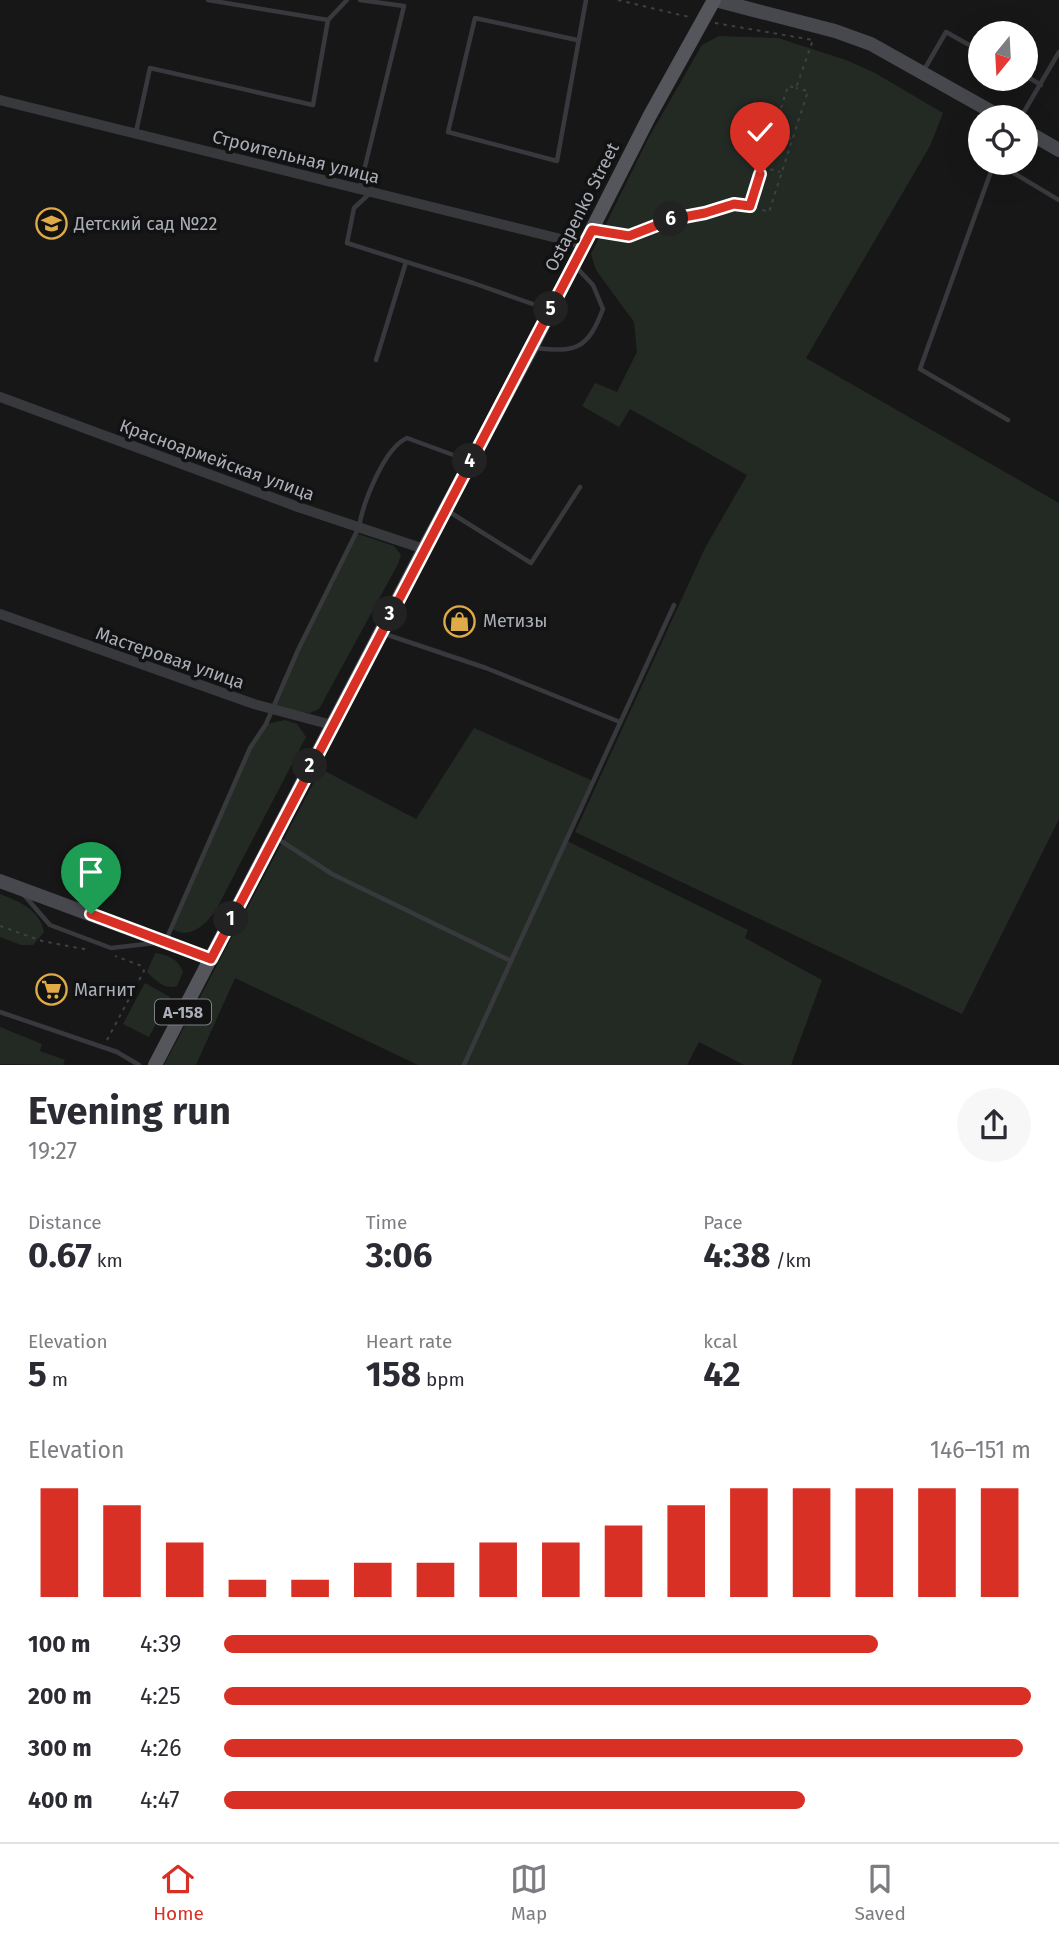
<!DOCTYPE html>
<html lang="en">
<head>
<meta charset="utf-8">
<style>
	:root { --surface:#fff; --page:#f7f7f7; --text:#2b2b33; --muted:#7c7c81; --line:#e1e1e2; --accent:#d93025 }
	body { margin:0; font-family:"Fira Sans",sans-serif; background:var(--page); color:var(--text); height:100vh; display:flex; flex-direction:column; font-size:26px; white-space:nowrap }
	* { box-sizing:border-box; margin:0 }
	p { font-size:23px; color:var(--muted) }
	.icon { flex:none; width:38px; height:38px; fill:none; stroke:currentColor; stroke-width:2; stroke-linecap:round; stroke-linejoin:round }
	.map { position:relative; height:1065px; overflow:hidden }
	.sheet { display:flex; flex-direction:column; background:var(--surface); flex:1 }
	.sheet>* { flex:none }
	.needle { width:46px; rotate:198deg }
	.controls { position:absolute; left:968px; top:21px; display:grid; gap:14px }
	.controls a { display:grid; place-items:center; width:70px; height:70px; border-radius:50%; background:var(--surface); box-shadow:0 7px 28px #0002; font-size:35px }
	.pin { position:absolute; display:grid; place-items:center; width:60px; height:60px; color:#fff; margin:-72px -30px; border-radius:50% 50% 50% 0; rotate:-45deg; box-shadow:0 0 7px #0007 }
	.pin .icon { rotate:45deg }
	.km { position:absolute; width:35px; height:35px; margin:-18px; border-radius:50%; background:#222; color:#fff; font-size:19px; line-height:35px; text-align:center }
	.round { display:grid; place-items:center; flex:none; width:74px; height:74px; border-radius:37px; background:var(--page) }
	.headline { display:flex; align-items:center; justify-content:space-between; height:119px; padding:0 28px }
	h1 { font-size:38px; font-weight:700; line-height:52px }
	.metrics { display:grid; grid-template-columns:repeat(3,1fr); gap:10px; height:119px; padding:7px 28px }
	.metrics div { display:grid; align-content:center }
	.metrics b { font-size:35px; font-weight:700 }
	.metrics small { font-size:19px; font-weight:400 }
	.metrics p { font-size:19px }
	.chart { height:196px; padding:14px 28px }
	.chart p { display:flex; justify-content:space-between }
	.chart svg { width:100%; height:126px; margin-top:7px; stroke:var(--accent); stroke-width:6 }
	ul { padding:0 28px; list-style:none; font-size:23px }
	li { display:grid; grid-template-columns:112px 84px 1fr; align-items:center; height:52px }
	li i { height:18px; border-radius:9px; background:var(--accent) }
	.tabs { display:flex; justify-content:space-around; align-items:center; height:98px; border-top:2px solid var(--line); background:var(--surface); font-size:19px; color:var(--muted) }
	.tabs a { display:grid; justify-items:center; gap:4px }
	.tabs .on { color:var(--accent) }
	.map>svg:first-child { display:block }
	.green { fill:#232a24 }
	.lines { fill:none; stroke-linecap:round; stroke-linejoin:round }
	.path { stroke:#3e4044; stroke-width:2; stroke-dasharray:3.5 5; stroke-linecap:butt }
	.lane { stroke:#38393d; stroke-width:4.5 }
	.street { stroke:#38393d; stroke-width:10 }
	.secondary { stroke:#46484d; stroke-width:14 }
	.primary { stroke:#54565c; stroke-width:14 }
	.route-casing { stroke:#fff; stroke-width:14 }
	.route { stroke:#d93025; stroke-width:9 }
	.labels { text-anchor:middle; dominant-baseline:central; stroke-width:7; stroke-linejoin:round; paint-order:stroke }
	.shield { fill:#121213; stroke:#7c7f86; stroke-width:2 }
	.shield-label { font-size:16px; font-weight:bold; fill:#aaaeb7 }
	.street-label { font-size:18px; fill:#aaaeb7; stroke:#121213 }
	.poi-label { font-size:18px; fill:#aaaeb7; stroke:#121213; text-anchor:start }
</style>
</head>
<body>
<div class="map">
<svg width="1059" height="1065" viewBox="0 0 1059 1065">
	<rect width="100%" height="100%" fill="#171718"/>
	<g class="green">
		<path d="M719 36 778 38 846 60 875 73 943 113 930 146 806 358 1059 503V819L962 1014 575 832 705 548 747 475 630 409 619 427 582 406 595 383 617 392 637 352 634 322 596 270 591 254 649 137 702 45Z"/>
		<path d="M355 533 394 546 401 555 398 564 319 709 310 713 271 709Z"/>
		<path d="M285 720 297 724 306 737 216 910C206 924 190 940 173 929L250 748 266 724Z"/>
		<path d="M474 728 593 781 567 841 748 930 745 938 822 980 791 1065H744L699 1042 687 1065H418L235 978 196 1065H164L321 769 416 819Z"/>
		<path d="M0 894C20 902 39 909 44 932L33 945H21L0 937Z"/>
		<path d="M155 953C168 955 178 959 183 972L177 986C165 990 156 981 147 972Z"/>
		<path d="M145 983 170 997 149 1037 123 1024Z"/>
		<path d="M0 1027 42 1044 40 1051 65 1060 63 1065 0 1064Z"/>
	</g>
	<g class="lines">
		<g class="path">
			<path d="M618 0 689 17"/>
			<path d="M715 23 813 40 796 88 788 86 750 206 769 212 808 91 796 88"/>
			<path d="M773 134 791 139"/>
			<path d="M762 167 780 172"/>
			<path d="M606 232 629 236 673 219 705 213 735 204 749 206"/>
			<path d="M0 926 42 941 89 950"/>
			<path d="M107 1040 144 971 142 966 115 956"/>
		</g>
		<g class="lane">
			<path d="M328 20 347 0"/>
			<path d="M577 40 475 18 448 132 557 161 586 0"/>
			<path d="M924 70 946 32 980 51"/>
			<path d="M1026 76 1041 85"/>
			<path d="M1021 117 1059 52"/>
			<path d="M136 132 150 68 313 105 328 20 208 0"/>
			<path d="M994 163 920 369 1008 420"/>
			<path d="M997 163 1059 200"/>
			<path d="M360 187 404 6 360 0"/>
			<path d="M369 194 354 208 347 243 473 283 547 309"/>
			<path d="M537 348C577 353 588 348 603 309L593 285 577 268"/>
			<path d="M376 360 406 262"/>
			<path d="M448 511 531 563 580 487"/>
			<path d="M382 633 486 668 620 722"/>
			<path d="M278 839 332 874 511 961 464 1065"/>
			<path d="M24 895 50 925 111 948 155 943"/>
			<path d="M166 940 250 748 266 724 298 650 359 527C363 503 384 448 407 438L467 460"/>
			<path d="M510 963 674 605"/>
			<path d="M0 1012 117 1052 139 1065"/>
		</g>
		<g class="street">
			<path d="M0 100 585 245"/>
			<path d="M0 397 298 507 424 549"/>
			<path d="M0 614 254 704 332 725"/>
		</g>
		<g class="secondary">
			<path d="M715 0 835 31 871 44 1001 117"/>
			<path d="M1026 131 1059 150"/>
			<path d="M0 881 211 959"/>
		</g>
		<path class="primary" d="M155 1065 424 549 532 347 649 117 714 0"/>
	</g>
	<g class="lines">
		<defs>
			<path id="route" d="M91 914 211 959 592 230 629 236 673 219 705 213 734 204 750 206 760 174"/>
		</defs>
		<use href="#route" class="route-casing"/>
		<use href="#route" class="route"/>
	</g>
	<defs>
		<symbol id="school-ring" viewBox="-11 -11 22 22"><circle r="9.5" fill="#121213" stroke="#dfaa48" stroke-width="1.5"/><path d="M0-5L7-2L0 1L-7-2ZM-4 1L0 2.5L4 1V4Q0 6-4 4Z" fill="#dfaa48"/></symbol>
		<symbol id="shop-ring" viewBox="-11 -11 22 22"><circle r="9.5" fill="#121213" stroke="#dfaa48" stroke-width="1.5"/><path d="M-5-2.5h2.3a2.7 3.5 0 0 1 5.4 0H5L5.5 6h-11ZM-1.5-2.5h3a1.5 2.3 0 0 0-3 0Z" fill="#dfaa48"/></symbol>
		<symbol id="supermarket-ring" viewBox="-11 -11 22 22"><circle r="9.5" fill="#121213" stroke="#dfaa48" stroke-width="1.5"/><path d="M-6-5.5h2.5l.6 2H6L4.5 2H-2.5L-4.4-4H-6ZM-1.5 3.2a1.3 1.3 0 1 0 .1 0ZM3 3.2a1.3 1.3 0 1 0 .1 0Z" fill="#dfaa48"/></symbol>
	</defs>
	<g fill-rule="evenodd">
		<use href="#school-ring" x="34" y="206" width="35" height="35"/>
		<use href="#shop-ring" x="442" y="604" width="35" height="35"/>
		<use href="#supermarket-ring" x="34" y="972" width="35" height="35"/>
	</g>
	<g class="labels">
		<rect class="shield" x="155" y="999.5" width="56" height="25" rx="5"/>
		<g class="shield-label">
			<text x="183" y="1012">А-158</text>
		</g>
		<g class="street-label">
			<text transform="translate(296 157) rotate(14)">Строительная улица</text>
			<text transform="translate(582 207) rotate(-63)">Ostapenko Street</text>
			<text transform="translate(217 460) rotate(20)">Красноармейская улица</text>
			<text transform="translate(170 658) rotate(19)">Мастеровая улица</text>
		</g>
		<g class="poi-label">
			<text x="74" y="224">Детский сад №22</text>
			<text x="483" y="621">Метизы</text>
			<text x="74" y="990">Магнит</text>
		</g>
	</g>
</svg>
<div class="controls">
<a><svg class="needle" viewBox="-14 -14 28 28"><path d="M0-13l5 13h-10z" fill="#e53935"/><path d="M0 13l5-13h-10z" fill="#7c7c81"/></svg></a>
<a><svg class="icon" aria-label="locate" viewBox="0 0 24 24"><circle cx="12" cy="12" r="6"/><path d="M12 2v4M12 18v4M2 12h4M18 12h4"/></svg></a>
</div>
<div class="pin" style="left:91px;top:914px;background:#1e9e55"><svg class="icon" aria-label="arrive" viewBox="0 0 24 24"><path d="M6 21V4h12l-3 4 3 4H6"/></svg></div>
<div class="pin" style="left:760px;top:174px;background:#d93025"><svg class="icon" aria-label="check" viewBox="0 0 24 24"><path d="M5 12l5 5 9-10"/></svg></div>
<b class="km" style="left:231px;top:919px">1</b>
<b class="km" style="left:310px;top:766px">2</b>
<b class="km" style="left:390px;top:614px">3</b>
<b class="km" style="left:470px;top:461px">4</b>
<b class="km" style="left:551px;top:309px">5</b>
<b class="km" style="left:671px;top:219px">6</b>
</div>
<section class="sheet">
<div class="headline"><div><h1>Evening run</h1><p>19:27</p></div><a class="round"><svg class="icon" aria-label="share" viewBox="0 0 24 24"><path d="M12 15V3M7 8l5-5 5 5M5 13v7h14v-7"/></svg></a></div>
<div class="metrics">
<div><p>Distance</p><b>0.67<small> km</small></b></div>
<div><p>Time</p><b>3:06</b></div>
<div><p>Pace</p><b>4:38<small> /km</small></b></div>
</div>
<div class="metrics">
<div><p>Elevation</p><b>5<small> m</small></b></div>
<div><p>Heart rate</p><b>158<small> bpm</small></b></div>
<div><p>kcal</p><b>42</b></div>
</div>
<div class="chart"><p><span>Elevation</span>146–151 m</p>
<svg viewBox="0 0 160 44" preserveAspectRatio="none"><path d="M5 44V6M15 44V12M25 44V25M35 44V38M45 44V38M55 44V32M65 44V32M75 44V25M85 44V25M95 44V19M105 44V12M115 44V6M125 44V6M135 44V6M145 44V6M155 44V6"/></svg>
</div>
<ul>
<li><b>100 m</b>4:39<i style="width:81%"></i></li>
<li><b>200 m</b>4:25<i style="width:100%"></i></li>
<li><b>300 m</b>4:26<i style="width:99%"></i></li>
<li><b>400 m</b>4:47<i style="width:72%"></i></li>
</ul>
</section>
<nav class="tabs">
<a class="on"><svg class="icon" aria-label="home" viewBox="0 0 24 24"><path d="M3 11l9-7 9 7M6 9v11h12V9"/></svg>Home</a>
<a><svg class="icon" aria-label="map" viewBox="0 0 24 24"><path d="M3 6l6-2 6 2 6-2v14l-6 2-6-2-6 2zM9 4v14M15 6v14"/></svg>Map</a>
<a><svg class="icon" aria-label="saved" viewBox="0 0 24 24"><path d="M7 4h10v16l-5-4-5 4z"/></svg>Saved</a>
</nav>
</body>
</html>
